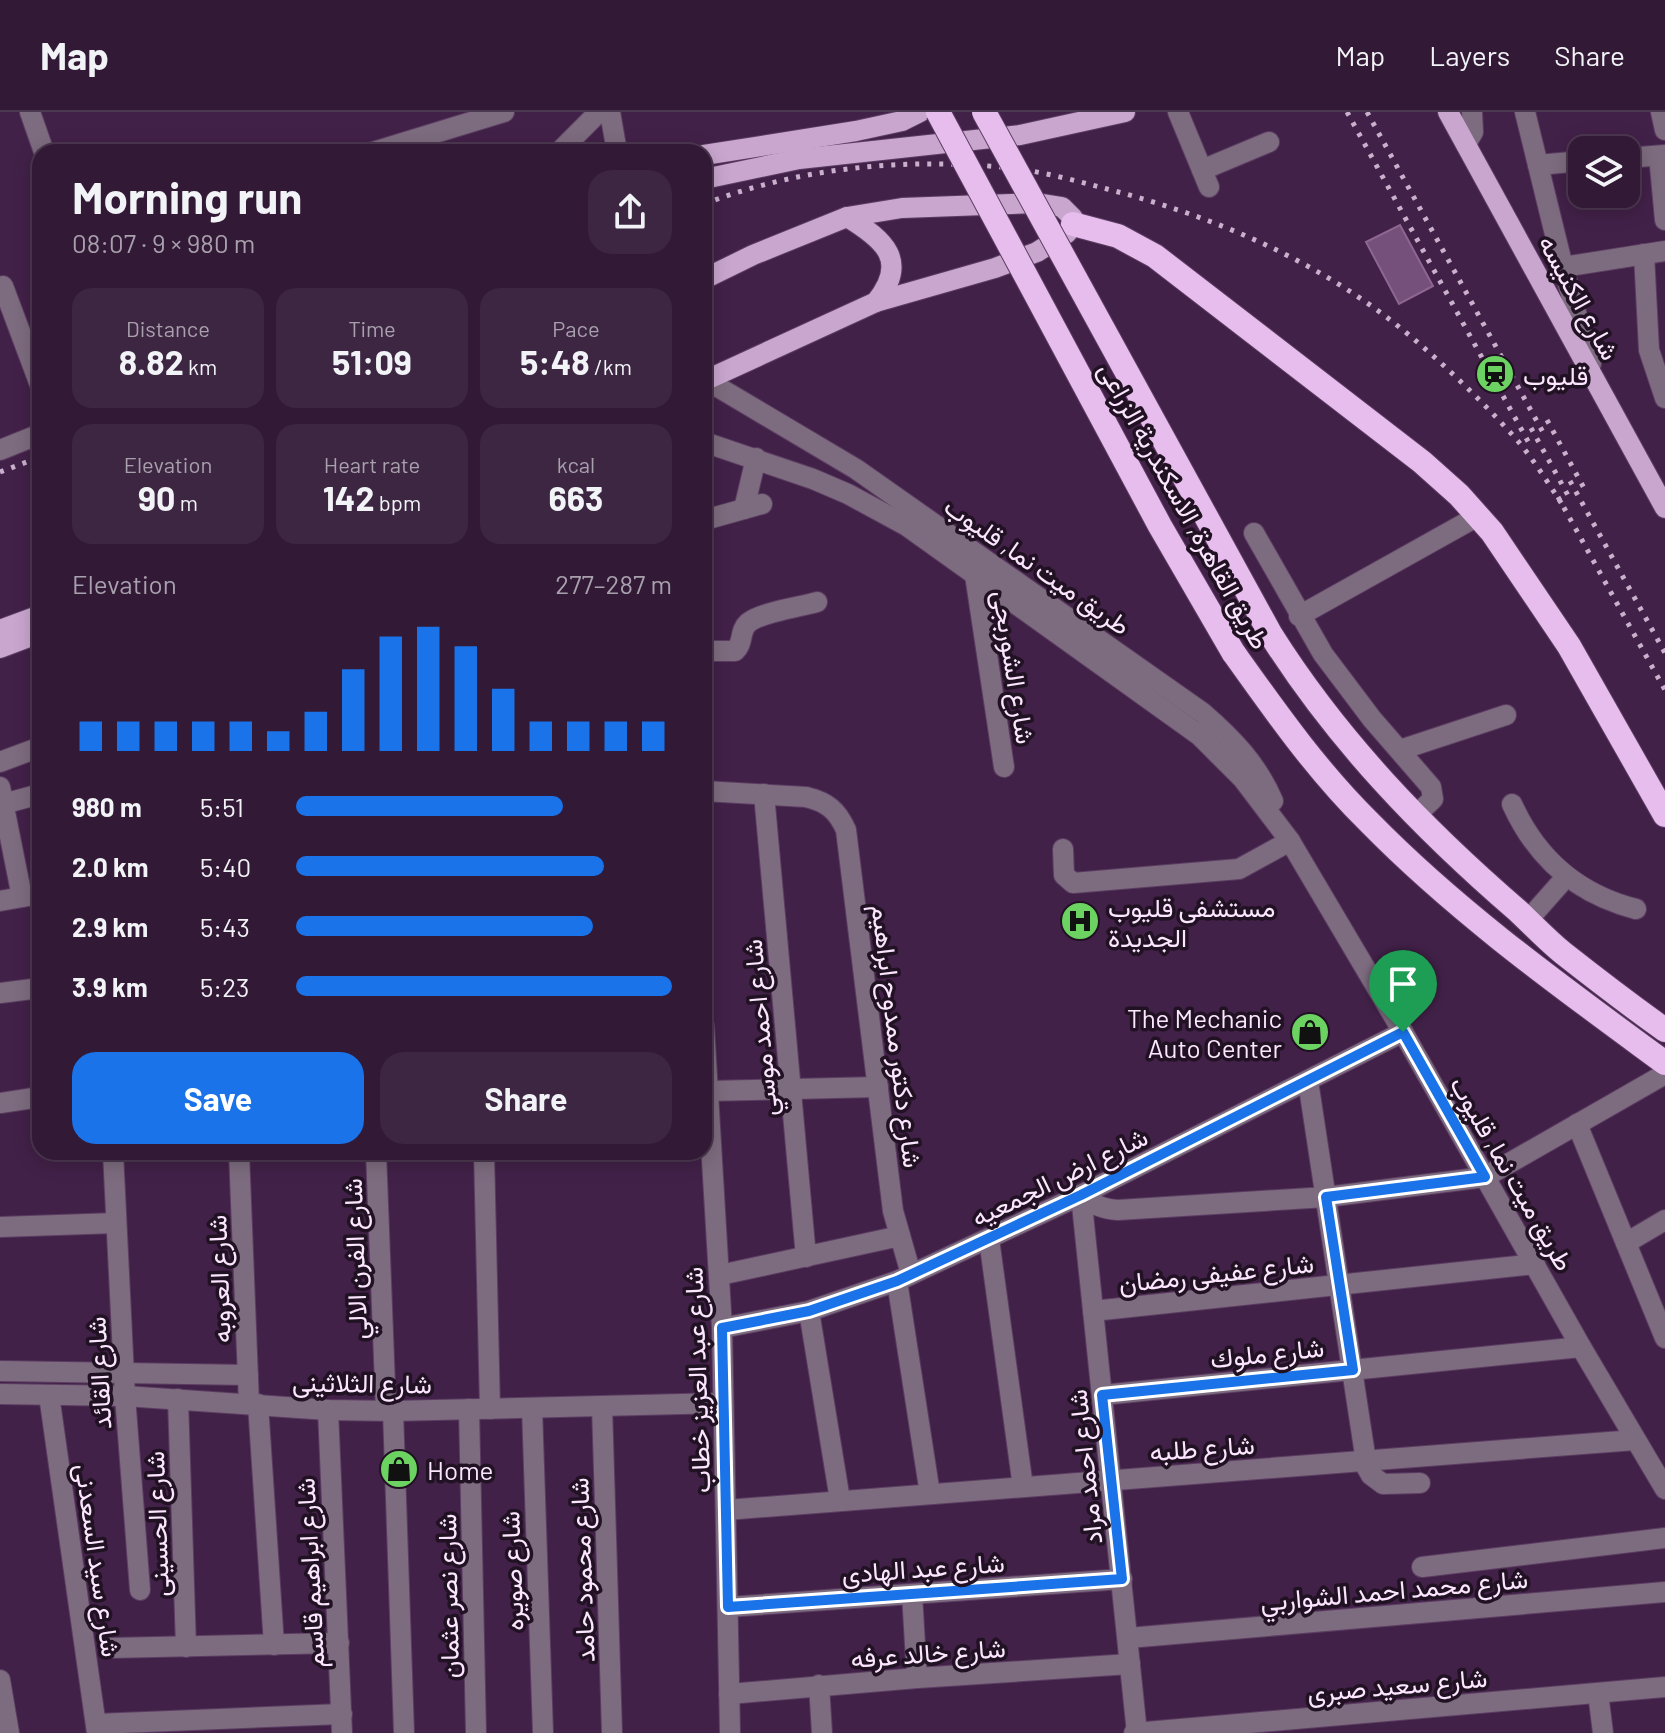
<!DOCTYPE html>
<html lang="en">
<head>
<meta charset="utf-8">
<style>
	:root { --surface:#321936; --page:#3d2642; --text:#f1f3f6; --muted:#a8a0ad; --line:#4d3851; --accent:#1a73e8 }
	body { margin:0; font-family:Barlow,Vazirmatn,sans-serif; background:var(--page); color:var(--text); height:100vh; display:flex; flex-direction:column; font-size:30px; white-space:nowrap }
	* { box-sizing:border-box; margin:0 }
	p { font-size:26px; color:var(--muted) }
	.icon { flex:none; width:44px; height:44px; fill:none; stroke:currentColor; stroke-width:2; stroke-linecap:round; stroke-linejoin:round }
	.map { position:relative; flex:1; overflow:hidden }
	.panel { position:absolute; left:32px; top:32px; width:680px; height:1016px; display:flex; flex-direction:column; background:var(--surface); border-radius:24px; box-shadow:0 4px 20px #0003,0 0 0 2px var(--line) }
	.panel>* { flex:none }
	.fabs { position:absolute; left:1568px; top:24px; display:grid; gap:16px }
	.fabs a { display:grid; place-items:center; width:72px; height:72px; border-radius:16px; background:var(--surface); box-shadow:0 4px 20px #0003,0 0 0 2px var(--line); font-size:40px }
	.pin { position:absolute; display:grid; place-items:center; width:68px; height:68px; color:#fff; margin:-82px -34px; border-radius:50% 50% 50% 0; rotate:-45deg; box-shadow:0 0 8px #0007 }
	.pin .icon { rotate:45deg }
	.round { display:grid; place-items:center; flex:none; width:84px; height:84px; border-radius:24px; background:var(--page) }
	.head { display:flex; align-items:center; justify-content:space-between; height:136px; padding:0 40px }
	h1 { font-size:44px; font-weight:700; line-height:60px }
	.stats { display:grid; grid-template-columns:repeat(3,1fr); gap:12px; height:136px; padding:8px 40px }
	.stats div { display:grid; align-content:center; border-radius:20px; background:var(--page); text-align:center }
	.stats b { font-size:34px; font-weight:700 }
	.stats small { font-size:22px; font-weight:400 }
	.stats p { font-size:22px }
	.chart { height:224px; padding:16px 40px }
	.chart p { display:flex; justify-content:space-between }
	.chart svg { width:100%; height:144px; margin-top:8px; stroke:var(--accent); stroke-width:6 }
	.action { display:flex; gap:16px; margin-top:auto; padding:16px 40px }
	.action a { flex:1; height:92px; border-radius:24px; background:var(--accent); color:#fff; font-size:32px; font-weight:700; line-height:92px; text-align:center }
	.action a+a { background:var(--page); color:var(--text) }
	ul { padding:0 40px; list-style:none; font-size:26px }
	li { display:grid; grid-template-columns:128px 96px 1fr; align-items:center; height:60px }
	li i { height:20px; border-radius:10px; background:var(--accent) }
	header { display:flex; align-items:center; gap:48px; box-sizing:border-box; height:112px; padding:0 40px; background:var(--surface); border-bottom:2px solid var(--line) }
	header strong { font-size:38px }
	nav { display:flex; gap:44px; margin-inline-start:auto; font-size:28px }
	.map>svg:first-child { display:block }
	.building { fill:#75507a; stroke:#8d6792; stroke-width:2 }
	.lines { fill:none; stroke-linecap:round; stroke-linejoin:round }
	.minor-casing { stroke:#5c3d62; stroke-width:22 }
	.major-casing { stroke:#5c3d62; stroke-width:22 }
	.highway-casing { stroke:#5c3d62; stroke-width:26 }
	.minor { stroke:#7d6c7f; stroke-width:20 }
	.major { stroke:#c9a6ce; stroke-width:20 }
	.highway { stroke:#e7bded; stroke-width:24 }
	.rail { stroke:#c9b0cd; stroke-width:5; stroke-dasharray:4 8; stroke-linecap:butt }
	.highway-bridge-casing { stroke:#5c3d62; stroke-width:26; stroke-linecap:butt }
	.highway-bridge { stroke:#e7bded; stroke-width:24 }
	.route-casing { stroke:#fff; stroke-width:16 }
	.route { stroke:#1a73e8; stroke-width:10 }
	.labels { text-anchor:middle; dominant-baseline:central; stroke-width:7; stroke-linejoin:round; paint-order:stroke }
	.street-label { font-size:26px; fill:#fce6ff; stroke:#211223 }
	.poi-label { font-size:26px; fill:#fce6ff; stroke:#211223; text-anchor:start }
</style>
</head>
<body>
<header>
<strong>Map</strong>
<nav><a>Map</a><a>Layers</a><a>Share</a></nav>
</header>
<div class="map">
<svg width="1665" height="1621" viewBox="0 0 1665 1621">
	<rect width="100%" height="100%" fill="#422148"/>
	<path class="building" d="M1400 113 1433 174 1399 192 1366 130Z"/>
	<g class="lines">
		<defs>
			<g id="minor">
				<path d="M30 0 44 40"/>
				<path d="M1178 0 1209 75"/>
				<path d="M1525 0 1563 155 1591 252"/>
				<path d="M1661 0 1665 18"/>
				<path d="M1466 32 1473 20 1472 0"/>
				<path d="M373 40 504 0"/>
				<path d="M559 40 597 2 610 0 617 40"/>
				<path d="M1659 44 1665 108"/>
				<path d="M1626 46 1665 43"/>
				<path d="M1538 53 1582 49"/>
				<path d="M1202 58 1269 30"/>
				<path d="M1644 142 1649 238 1665 286"/>
				<path d="M1563 155 1665 139"/>
				<path d="M3 174 40 273"/>
				<path d="M706 268 856 357 1203 601C1233 627 1257 652 1273 689"/>
				<path d="M704 330 813 367 848 382 907 414 1199 623 1243 667 1290 729 1403 920 1581 1235 1665 1377"/>
				<path d="M0 338 40 322"/>
				<path d="M744 397 756 346"/>
				<path d="M708 407 762 392"/>
				<path d="M1254 421 1323 542 1372 607 1431 675 1433 687 1415 704"/>
				<path d="M975 463 1004 655"/>
				<path d="M1299 504 1478 404"/>
				<path d="M704 539H735C744 531 739 519 748 511 761 500 800 495 817 490"/>
				<path d="M1400 638 1506 603"/>
				<path d="M0 650 40 635"/>
				<path d="M0 675 22 785"/>
				<path d="M704 679 806 685C827 690 837 698 846 718L893 1099 911 1162"/>
				<path d="M764 682 806 1145"/>
				<path d="M3 692 40 682"/>
				<path d="M1512 692C1537 747 1577 782 1636 797"/>
				<path d="M1063 737 1064 763 1073 771 1239 757 1290 729"/>
				<path d="M0 789 40 782"/>
				<path d="M1528 808 1566 765"/>
				<path d="M0 881 40 876"/>
				<path d="M704 914 722 1216 730 1621"/>
				<path d="M1308 969 1367 1356 1371 1363 1383 1372 1420 1371"/>
				<path d="M708 979 878 975"/>
				<path d="M0 991 40 985"/>
				<path d="M1577 1012 1665 1226"/>
				<path d="M113 1040 125 1284 140 1478"/>
				<path d="M239 1040 249 1292"/>
				<path d="M376 1040 386 1299"/>
				<path d="M484 1040 490 1297"/>
				<path d="M1081 1083C1093 1093 1103 1097 1118 1098L1326 1085 1485 1065 1665 962"/>
				<path d="M1081 1083 1137 1621"/>
				<path d="M0 1115 116 1111"/>
				<path d="M989 1127 1023 1375"/>
				<path d="M1626 1131 1665 1108"/>
				<path d="M720 1163 900 1124"/>
				<path d="M897 1169 930 1382"/>
				<path d="M809 1199 840 1388"/>
				<path d="M1093 1199 1535 1152"/>
				<path d="M722 1216 809 1199 897 1169 1081 1083 1403 920"/>
				<path d="M0 1259 248 1263"/>
				<path d="M0 1282 125 1284 328 1298 393 1299 723 1291"/>
				<path d="M49 1283 97 1621"/>
				<path d="M1102 1283 1581 1235"/>
				<path d="M178 1287 186 1535"/>
				<path d="M258 1292 274 1533"/>
				<path d="M602 1294 612 1621"/>
				<path d="M532 1296 543 1621"/>
				<path d="M469 1297 476 1621"/>
				<path d="M328 1298 342 1621"/>
				<path d="M393 1299 404 1621"/>
				<path d="M726 1398 1635 1328"/>
				<path d="M1422 1455 1665 1426"/>
				<path d="M912 1482 917 1566"/>
				<path d="M728 1495 1122 1467"/>
				<path d="M1128 1526 1665 1480"/>
				<path d="M110 1536 339 1531"/>
				<path d="M0 1568 9 1621"/>
				<path d="M819 1573 822 1621"/>
				<path d="M1598 1581 1603 1621"/>
				<path d="M729 1582 917 1566 1130 1552"/>
				<path d="M96 1612 342 1602"/>
				<path d="M1134 1621 1665 1575"/>
			</g>
			<g id="major">
				<path d="M1448 0 1665 396"/>
				<path d="M704 43 856 19 902 9 920 0"/>
				<path d="M704 67 799 47 1020 23 1125 0"/>
				<path d="M847 105C885 128 909 149 876 190"/>
				<path d="M704 167 753 143 847 105 902 96 1037 91 1062 95 1073 106V112L1067 121 1037 140 995 156 876 190 704 269"/>
				<path d="M0 518 40 503"/>
				<path d="M0 536 40 521"/>
			</g>
			<g id="highway">
				<path d="M1073 112 1118 124 1155 144 1422 350 1459 383 1492 420 1569 534 1665 703"/>
				<path d="M1271 523C1338 629 1423 717 1518 799 1533 813 1547 828 1563 841 1596 867 1630 893 1665 918"/>
				<path d="M1233 540C1275 599 1317 659 1369 710 1458 801 1563 876 1665 951"/>
			</g>
		</defs>
		<use href="#minor" class="minor-casing"/>
		<use href="#major" class="major-casing"/>
		<use href="#highway" class="highway-casing"/>
		<use href="#minor" class="minor"/>
		<use href="#major" class="major"/>
		<use href="#highway" class="highway"/>
		<g class="rail">
			<path d="M1347 0 1530 333"/>
			<path d="M1367 0 1545 324"/>
			<path d="M704 92C798 56 901 46 1001 55 1037 58 1073 68 1107 77 1216 105 1322 150 1409 223 1447 255 1484 291 1517 328 1534 348 1548 371 1562 392"/>
			<path d="M1547 308 1585 378"/>
			<path d="M1531 316 1570 387"/>
			<path d="M0 360 40 345"/>
			<path d="M1570 369 1665 541"/>
			<path d="M1558 385 1665 578"/>
		</g>
		<defs>
			<g id="highway-bridge">
				<path d="M938 0 1160 414 1233 540"/>
				<path d="M984 0 1271 523"/>
			</g>
		</defs>
		<use href="#highway-bridge" class="highway-bridge-casing"/>
		<use href="#highway-bridge" class="highway-bridge"/>
	</g>
	<g class="lines">
		<defs>
			<path id="route" d="M1403 920 1485 1065 1326 1085 1353 1258 1102 1283 1122 1467 728 1495 722 1216 809 1199 897 1169 1081 1083Z"/>
		</defs>
		<use href="#route" class="route-casing"/>
		<use href="#route" class="route"/>
	</g>
	<defs>
		<symbol id="station-disc" viewBox="-11 -11 22 22"><circle r="9.5" fill="#6cd362" stroke="#211223"/><path d="M-3-6H3Q5-6 5-4V2Q5 4 3 4L4.5 6H3L1.5 4h-3L-3 6H-4.5L-3 4Q-5 4-5 2V-4Q-5-6-3-6ZM-3.5-4v3h7v-3ZM-3.5 1v1.5H-2V1ZM2 1v1.5H3.5V1Z" fill="#111"/></symbol>
		<symbol id="hospital-disc" viewBox="-11 -11 22 22"><circle r="9.5" fill="#6cd362" stroke="#211223"/><path d="M-5-5h3v3.5h4V-5h3V5h-3V1.5h-4V5h-3Z" fill="#111"/></symbol>
		<symbol id="shop-disc" viewBox="-11 -11 22 22"><circle r="9.5" fill="#6cd362" stroke="#211223"/><path d="M-5-2.5h2.3a2.7 3.5 0 0 1 5.4 0H5L5.5 6h-11ZM-1.5-2.5h3a1.5 2.3 0 0 0-3 0Z" fill="#111"/></symbol>
	</defs>
	<g fill-rule="evenodd">
		<use href="#station-disc" x="1473" y="240" width="44" height="44"/>
		<use href="#hospital-disc" x="1058" y="787" width="44" height="44"/>
		<use href="#shop-disc" x="1288" y="898" width="44" height="44"/>
		<use href="#shop-disc" x="377" y="1335" width="44" height="44"/>
	</g>
	<g class="labels">
		<g class="street-label">
			<text transform="translate(1580 185) rotate(61)">شارع الكنيسه</text>
			<text transform="translate(1185 393) rotate(61)">طريق القاهرة, الاسكندرية الزراعى</text>
			<text transform="translate(1038 453) rotate(35)">طريق ميت نما, قليوب</text>
			<text transform="translate(1015 555) rotate(81)">شارع الشوربجى</text>
			<text transform="translate(759 916) rotate(-95)">شارع احمد موسي</text>
			<text transform="translate(898 924) rotate(83)">شارع دكتور ممدوح ابراهيم</text>
			<text transform="translate(1513 1061) rotate(60)">طريق ميت نما, قليوب</text>
			<text transform="translate(1059 1064) rotate(-26)">شارع ارض الجمعيه</text>
			<text transform="translate(354 1147) rotate(-92)">شارع الفرن الالي</text>
			<text transform="translate(1216 1160) rotate(-6)">شارع عفيفى رمضان</text>
			<text transform="translate(218 1167) rotate(-92)">شارع العروبه</text>
			<text transform="translate(1267 1240) rotate(-6)">شارع ملوك</text>
			<text transform="translate(98 1261) rotate(-93)">شارع القائد</text>
			<text transform="translate(696 1268) rotate(-92)">شارع عبد العزيز خطاب</text>
			<text transform="translate(362 1270) rotate(1)">شارع الثلاثينى</text>
			<text transform="translate(1202 1335) rotate(-4)">شارع طلبه</text>
			<text transform="translate(1084 1355) rotate(-96)">شارع احمد مراد</text>
			<text transform="translate(156 1412) rotate(-92)">شارع الحسينى</text>
			<text transform="translate(99 1448) rotate(82)">شارع سيد السعدنى</text>
			<text transform="translate(923 1455) rotate(-4)">شارع عبد الهادى</text>
			<text transform="translate(581 1458) rotate(-92)">شارع محمود حامد</text>
			<text transform="translate(511 1459) rotate(-92)">شارع صويره</text>
			<text transform="translate(309 1461) rotate(-93)">شارع ابراهيم قاسم</text>
			<text transform="translate(1394 1477) rotate(-5)">شارع محمد احمد الشواربي</text>
			<text transform="translate(447 1484) rotate(-91)">شارع نصر عثمان</text>
			<text transform="translate(928 1540) rotate(-4)">شارع خالد عرفه</text>
			<text transform="translate(1397 1572) rotate(-5)">شارع سعيد صبرى</text>
		</g>
		<g class="poi-label">
			<text x="1523" y="262">قليوب</text>
			<text x="1108" y="794">مستشفى قليوب<tspan x="1108" dy="30">الجديدة</tspan></text>
			<text x="1282" y="905" text-anchor="end">The Mechanic<tspan x="1282" dy="30">Auto Center</tspan></text>
			<text x="427" y="1357">Home</text>
		</g>
	</g>
</svg>
<div class="fabs">
<a><svg class="icon" aria-label="layers" viewBox="0 0 24 24"><path d="M12 4l9 5-9 5-9-5zM3 14l9 5 9-5"/></svg></a>
</div>
<div class="pin" style="left:1403px;top:920px;background:#1e9e55"><svg class="icon" aria-label="arrive" viewBox="0 0 24 24"><path d="M6 21V4h12l-3 4 3 4H6"/></svg></div>
<section class="panel">
<div class="head"><div><h1>Morning run</h1><p>08:07 · 9 × 980 m</p></div><a class="round"><svg class="icon" aria-label="share" viewBox="0 0 24 24"><path d="M12 15V3M7 8l5-5 5 5M5 13v7h14v-7"/></svg></a></div>
<div class="stats">
<div><p>Distance</p><b>8.82<small> km</small></b></div>
<div><p>Time</p><b>51:09</b></div>
<div><p>Pace</p><b>5:48<small> /km</small></b></div>
</div>
<div class="stats">
<div><p>Elevation</p><b>90<small> m</small></b></div>
<div><p>Heart rate</p><b>142<small> bpm</small></b></div>
<div><p>kcal</p><b>663</b></div>
</div>
<div class="chart"><p><span>Elevation</span>277–287 m</p>
<svg viewBox="0 0 160 44" preserveAspectRatio="none"><path d="M5 44V35M15 44V35M25 44V35M35 44V35M45 44V35M55 44V38M65 44V32M75 44V19M85 44V9M95 44V6M105 44V12M115 44V25M125 44V35M135 44V35M145 44V35M155 44V35"/></svg>
</div>
<ul>
<li><b>980 m</b>5:51<i style="width:71%"></i></li>
<li><b>2.0 km</b>5:40<i style="width:82%"></i></li>
<li><b>2.9 km</b>5:43<i style="width:79%"></i></li>
<li><b>3.9 km</b>5:23<i style="width:100%"></i></li>
</ul>
<div class="action"><a>Save</a><a>Share</a></div>
</section>
</div>
</body>
</html>
